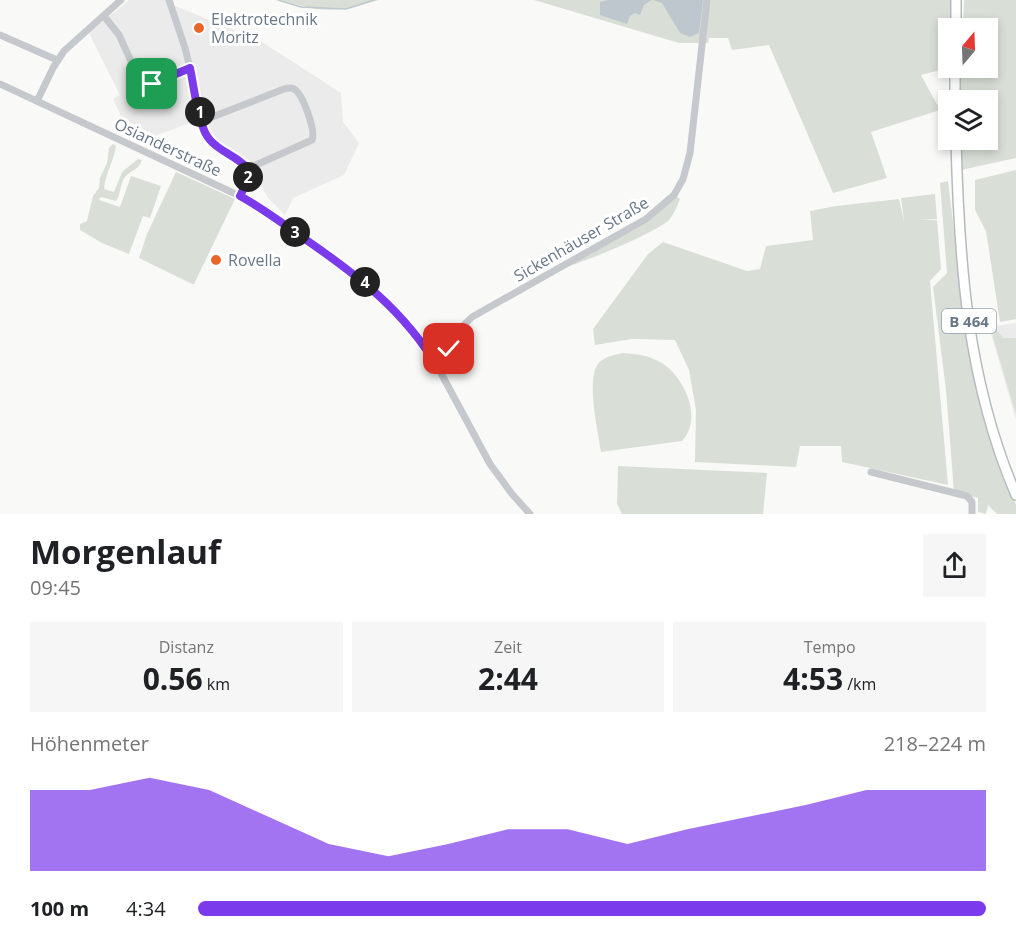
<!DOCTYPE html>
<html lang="de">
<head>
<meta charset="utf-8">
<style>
	:root { --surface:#fff; --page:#f6f6f6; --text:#202124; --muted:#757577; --accent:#7c3aed }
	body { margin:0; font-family:"Open Sans",sans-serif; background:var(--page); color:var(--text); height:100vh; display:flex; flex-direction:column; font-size:22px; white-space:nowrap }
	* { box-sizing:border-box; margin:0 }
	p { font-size:20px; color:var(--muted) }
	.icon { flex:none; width:33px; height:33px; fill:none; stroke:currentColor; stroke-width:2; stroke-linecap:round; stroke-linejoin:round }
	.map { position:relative; height:514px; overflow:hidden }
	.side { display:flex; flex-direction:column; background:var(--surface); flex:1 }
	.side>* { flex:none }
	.needle { width:39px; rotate:19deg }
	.fabs { position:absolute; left:938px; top:18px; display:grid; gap:12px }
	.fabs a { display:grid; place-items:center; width:60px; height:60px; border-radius:0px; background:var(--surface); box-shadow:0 3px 9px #0003; font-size:30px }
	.pin { position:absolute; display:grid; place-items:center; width:51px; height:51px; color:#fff; margin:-26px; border-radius:12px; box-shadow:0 3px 9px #0006 }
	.km { position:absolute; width:30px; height:30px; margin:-15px; border-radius:50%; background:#222; color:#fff; font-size:16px; line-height:30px; text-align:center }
	.round { display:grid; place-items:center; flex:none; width:63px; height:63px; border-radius:0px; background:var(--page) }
	.headline { display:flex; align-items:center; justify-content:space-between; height:102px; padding:0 30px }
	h1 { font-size:33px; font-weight:700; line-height:45px }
	.figures { display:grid; grid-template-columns:repeat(3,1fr); gap:9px; height:102px; padding:6px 30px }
	.figures div { display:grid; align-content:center; border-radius:0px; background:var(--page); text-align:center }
	.figures b { font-size:30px; font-weight:700 }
	.figures small { font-size:16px; font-weight:400 }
	.figures p { font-size:16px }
	.chart { height:168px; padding:12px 30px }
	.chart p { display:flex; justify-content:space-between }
	.chart svg { width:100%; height:108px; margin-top:6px; fill:var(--accent); opacity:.7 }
	ul { padding:0 30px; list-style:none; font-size:20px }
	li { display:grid; grid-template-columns:96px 72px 1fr; align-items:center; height:45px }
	li i { height:15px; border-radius:8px; background:var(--accent) }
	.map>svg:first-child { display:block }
	.built { fill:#eaebea }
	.green { fill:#d9dfd6 }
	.water { fill:#bdc7cd }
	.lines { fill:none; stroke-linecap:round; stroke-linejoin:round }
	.stream { stroke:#bdc7cd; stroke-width:1.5 }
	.major-casing { stroke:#b6babf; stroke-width:12 }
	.minor { stroke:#c5c8cd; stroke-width:7 }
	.major { stroke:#fff; stroke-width:9 }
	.route-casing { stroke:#fff; stroke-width:12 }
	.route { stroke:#7c3aed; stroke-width:8 }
	.poi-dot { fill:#e96628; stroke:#fff; stroke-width:2 }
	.labels { text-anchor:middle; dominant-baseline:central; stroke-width:6; stroke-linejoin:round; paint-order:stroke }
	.shield { fill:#fff; stroke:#95a0ac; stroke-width:1.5 }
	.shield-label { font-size:15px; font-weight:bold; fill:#687789 }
	.poi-label { font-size:16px; fill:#687789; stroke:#fff; text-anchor:start }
	.street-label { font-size:16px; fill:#687789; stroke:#fff }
</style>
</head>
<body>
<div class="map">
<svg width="1016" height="514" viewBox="0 0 1016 514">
	<rect width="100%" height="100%" fill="#f9faf7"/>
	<g class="built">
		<path d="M129 0H166L168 3 259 40 341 93 343 122 359 143 344 175 293 198 285 215 268 198 256 177 252 162 220 144 211 131 206 117 141 141 130 135 113 99 120 95 89 33Z"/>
		<path d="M1016 323V420L989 327Z"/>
	</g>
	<g class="green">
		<path d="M281 0H379C336 13 323 13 281 0Z"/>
		<path d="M534 0H951L950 28H948V68L921 75 940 110 871 132 887 178 833 193 769 45 732 50 728 38H709L708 43H679Z"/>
		<path d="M964 0H1016V158L961 170V140H987V100H960V68H987V28H963Z"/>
		<path d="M113 144 116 146C114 161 105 174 104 189L114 192 122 172 138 159 142 160C139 170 131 170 125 177 120 184 121 194 116 201L101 197 99 200 120 207 131 176 161 186 150 218 143 216 129 254 102 243 80 230V224L87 221 93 196 99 188 100 178 107 163 109 148Z"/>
		<path d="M1016 170V319L1000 322 986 231 975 210V180Z"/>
		<path d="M176 172 235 199 194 284H192L139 258 147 234Z"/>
		<path d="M948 181 968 347 984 415 1016 505V514H997L988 505 986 514 978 512V498L954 492 946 390 933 287 947 273 940 183Z"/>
		<path d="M935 194 937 219 918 220H937L941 269 930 281 948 485 842 462 841 446H800L796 467 695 462 696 410 689 370 675 340 632 339 595 345 593 329 648 254 663 242 747 271 760 269 766 246 813 240 810 211 836 206 899 199 904 221 901 198Z"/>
		<path d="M675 195 680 199C677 206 674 214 669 220 657 232 575 267 557 269L646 219Z"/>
		<path d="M995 328 1003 338H1016V414L993 337Z"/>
		<path d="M623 353C636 354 648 355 660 362 684 375 704 419 682 441L601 452C598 431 586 380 598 364 604 356 615 355 623 353Z"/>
		<path d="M618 466 767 473 763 514H622L617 504Z"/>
	</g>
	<g class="water">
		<path d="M609 0H652L644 5 640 15 635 13 630 16 627 24 600 15V2Z"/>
		<path d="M653 0H703L699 33 690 37 680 33 662 3Z"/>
	</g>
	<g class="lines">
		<path class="stream" d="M278 0 301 7 346 9 374 0"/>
		<defs>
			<g id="major">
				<path d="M956 28V0"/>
				<path d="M955 68V100"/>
				<path d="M956 140C959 262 967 381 1016 495"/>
			</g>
		</defs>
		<use href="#major" class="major-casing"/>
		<g class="minor">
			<path d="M169 0 185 48 207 136C217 150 236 155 247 169V182L240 196"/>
			<path d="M104 16 119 35 141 83 149 85 190 68"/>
			<path d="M0 35 57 60"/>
			<path d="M0 84 242 197 363 281 401 316 423 344 442 375 490 464 512 494 530 514"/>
			<path d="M37 101 53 68 64 51 121 0"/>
			<path d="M202 121 284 89C288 88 290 87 294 89 303 94 316 131 312 140L247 169"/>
			<path d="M438 368 445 360 457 332 472 317 646 219 674 195 683 179 690 153 707 0"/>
			<path d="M871 472 967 496 972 502V514"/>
		</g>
		<use href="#major" class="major"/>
	</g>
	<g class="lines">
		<defs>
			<path id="route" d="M152 84 190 68C194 86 198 127 210 140 220 152 237 156 247 168V182L240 196C262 208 282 223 302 237 356 274 405 311 438 368L445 360 449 349"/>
		</defs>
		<use href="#route" class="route-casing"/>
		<use href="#route" class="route"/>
	</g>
	<g class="poi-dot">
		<circle cx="199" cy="28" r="6"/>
		<circle cx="216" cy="260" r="6"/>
	</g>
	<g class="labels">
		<rect class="shield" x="942" y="309" width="54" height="24" rx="4.5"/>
		<g class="shield-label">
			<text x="969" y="321">B 464</text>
		</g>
		<g class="poi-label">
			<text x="211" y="19">Elektrotechnik<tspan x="211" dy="18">Moritz</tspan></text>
			<text x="228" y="260">Rovella</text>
		</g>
		<g class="street-label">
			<text transform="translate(168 147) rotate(25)">Osianderstraße</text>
			<text transform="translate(581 239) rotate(-30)">Sickenhäuser Straße</text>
		</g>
	</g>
</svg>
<div class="fabs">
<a><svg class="needle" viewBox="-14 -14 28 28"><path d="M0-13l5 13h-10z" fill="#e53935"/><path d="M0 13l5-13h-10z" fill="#757577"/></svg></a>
<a><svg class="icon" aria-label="layers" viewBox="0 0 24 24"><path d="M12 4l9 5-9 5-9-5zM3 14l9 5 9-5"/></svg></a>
</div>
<div class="pin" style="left:152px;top:84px;background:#1e9e55"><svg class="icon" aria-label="arrive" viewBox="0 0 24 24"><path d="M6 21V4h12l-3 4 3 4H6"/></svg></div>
<div class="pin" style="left:449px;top:349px;background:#d93025"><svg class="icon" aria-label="check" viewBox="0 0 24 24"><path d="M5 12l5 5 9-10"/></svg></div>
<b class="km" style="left:200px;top:112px">1</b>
<b class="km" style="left:248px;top:177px">2</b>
<b class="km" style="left:295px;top:232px">3</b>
<b class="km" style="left:365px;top:282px">4</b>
</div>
<section class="side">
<div class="headline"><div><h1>Morgenlauf</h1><p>09:45</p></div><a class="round"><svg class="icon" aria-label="share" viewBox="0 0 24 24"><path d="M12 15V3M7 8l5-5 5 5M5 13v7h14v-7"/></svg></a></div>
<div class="figures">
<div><p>Distanz</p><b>0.56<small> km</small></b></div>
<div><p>Zeit</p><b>2:44</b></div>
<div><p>Tempo</p><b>4:53<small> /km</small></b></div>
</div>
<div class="chart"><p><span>Höhenmeter</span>218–224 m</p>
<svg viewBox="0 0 160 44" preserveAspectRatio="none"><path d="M0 44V11L10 11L20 6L30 11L40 22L50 33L60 38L70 33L80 27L90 27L100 33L110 27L120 22L130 17L140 11L150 11L160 11V44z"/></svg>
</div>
<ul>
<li><b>100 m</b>4:34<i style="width:100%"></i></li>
</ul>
</section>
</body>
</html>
